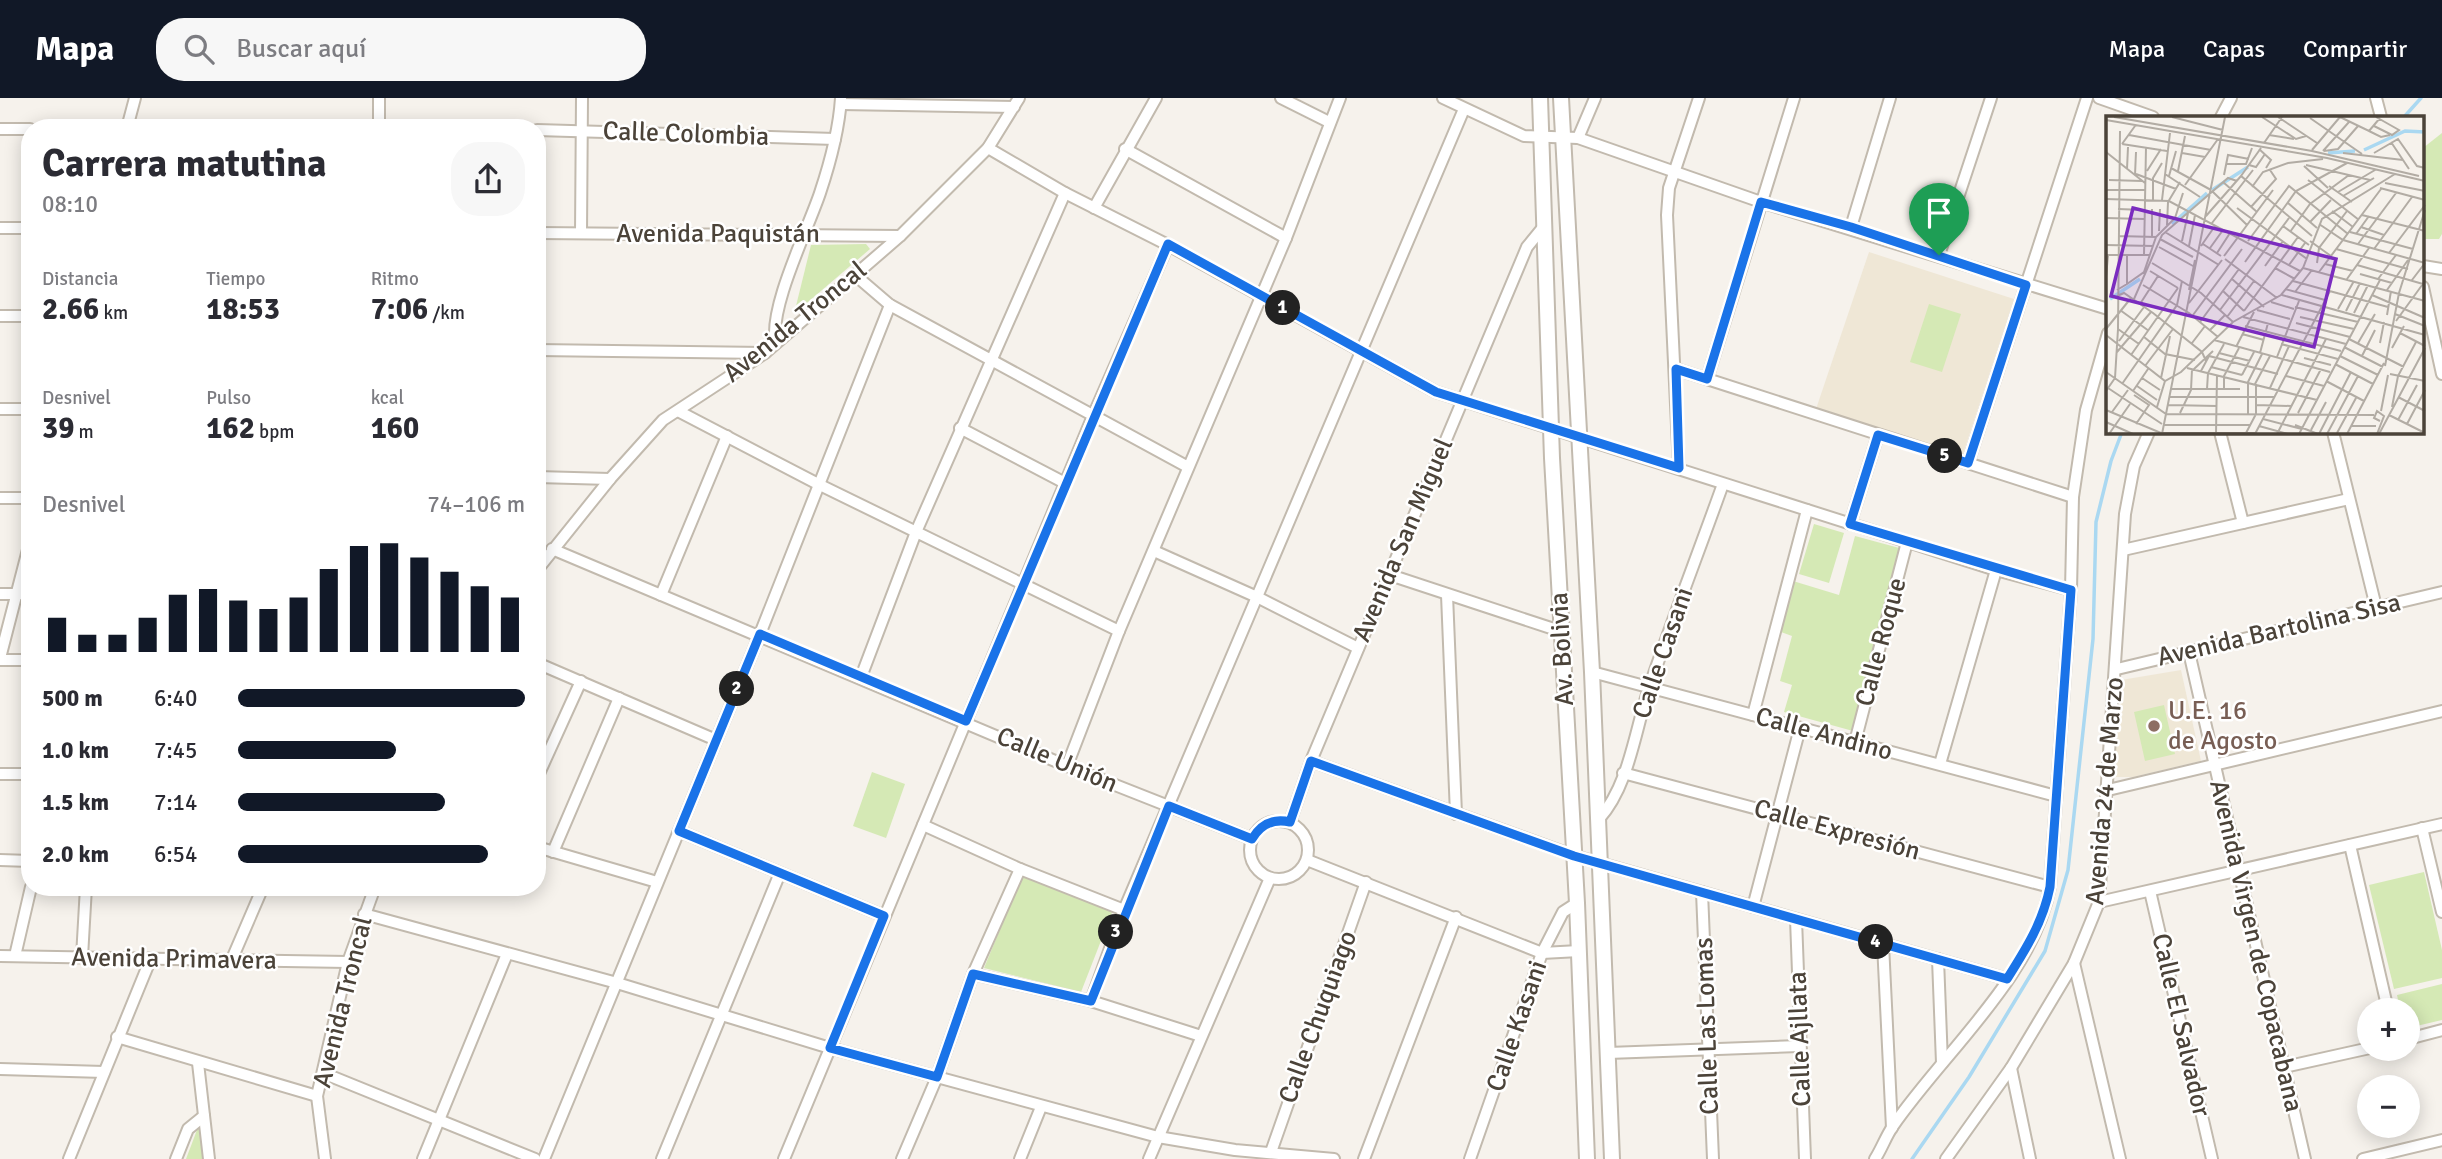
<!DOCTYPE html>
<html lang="es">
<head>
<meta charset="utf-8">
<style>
	:root { --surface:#fff; --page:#f7f7f7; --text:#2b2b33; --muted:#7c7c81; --accent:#111827 }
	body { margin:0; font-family:Signika,sans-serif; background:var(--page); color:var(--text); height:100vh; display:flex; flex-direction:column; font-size:26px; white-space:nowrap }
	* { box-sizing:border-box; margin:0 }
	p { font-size:23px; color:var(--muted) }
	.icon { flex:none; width:38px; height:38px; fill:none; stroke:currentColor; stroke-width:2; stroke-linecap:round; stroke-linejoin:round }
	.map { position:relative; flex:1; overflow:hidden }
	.details { position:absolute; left:21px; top:21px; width:525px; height:777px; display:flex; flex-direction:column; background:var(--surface); border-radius:28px; box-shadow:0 4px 18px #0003 }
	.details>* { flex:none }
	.buttons { position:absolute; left:2357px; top:900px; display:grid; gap:14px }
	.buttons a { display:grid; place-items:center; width:63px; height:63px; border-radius:50%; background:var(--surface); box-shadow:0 4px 18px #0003; font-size:35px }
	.pin { position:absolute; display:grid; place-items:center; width:60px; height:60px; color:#fff; margin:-72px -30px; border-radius:50% 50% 50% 0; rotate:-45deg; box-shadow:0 0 7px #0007 }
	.pin .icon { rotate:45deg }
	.km { position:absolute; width:35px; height:35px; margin:-18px; border-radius:50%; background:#222; color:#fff; font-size:19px; line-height:35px; text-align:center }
	.round { display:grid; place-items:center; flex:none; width:74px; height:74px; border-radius:28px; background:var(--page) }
	.head { display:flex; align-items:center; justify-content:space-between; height:119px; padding:0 21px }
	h1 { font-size:38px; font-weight:700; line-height:52px }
	.stats { display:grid; grid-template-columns:repeat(3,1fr); gap:10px; height:119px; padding:7px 21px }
	.stats div { display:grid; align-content:center }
	.stats b { font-size:30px; font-weight:700 }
	.stats small { font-size:19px; font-weight:400 }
	.stats p { font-size:19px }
	.chart { height:196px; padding:14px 21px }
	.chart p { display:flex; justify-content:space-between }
	.chart svg { width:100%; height:126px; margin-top:7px; stroke:var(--accent); stroke-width:6 }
	ul { padding:0 21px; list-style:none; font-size:23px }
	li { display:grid; grid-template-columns:112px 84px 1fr; align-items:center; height:52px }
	li i { height:18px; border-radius:9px; background:var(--accent) }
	header { display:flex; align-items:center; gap:42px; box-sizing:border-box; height:98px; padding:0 35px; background:var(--accent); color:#fff }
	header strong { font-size:33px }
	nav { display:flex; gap:38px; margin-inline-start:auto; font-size:24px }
	.search { width:490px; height:63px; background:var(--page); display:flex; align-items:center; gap:18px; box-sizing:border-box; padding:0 24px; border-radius:28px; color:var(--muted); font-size:26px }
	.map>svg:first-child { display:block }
	.education { fill:#efe7d6 }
	.green { fill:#d5e9b5 }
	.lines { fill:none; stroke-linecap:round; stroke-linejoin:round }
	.stream { stroke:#aad8f1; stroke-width:3.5 }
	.minor-casing { stroke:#c2baae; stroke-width:14 }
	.tertiary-casing { stroke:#c2baae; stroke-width:18 }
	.minor { stroke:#fff; stroke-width:10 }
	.tertiary { stroke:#fff; stroke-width:14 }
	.route-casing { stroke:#fff; stroke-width:14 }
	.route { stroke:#1a73e8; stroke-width:9 }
	.education-dot { fill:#8d6e63; stroke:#fff; stroke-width:2.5 }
	.labels { text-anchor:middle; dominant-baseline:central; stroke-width:5; stroke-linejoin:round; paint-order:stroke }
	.street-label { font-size:26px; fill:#4b4339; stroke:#fff }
	.education-label { font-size:26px; fill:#785e54; stroke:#fff; text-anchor:start }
	.inset-river { fill:none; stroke:#aad8f1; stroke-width:3.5 }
	.inset-road { fill:none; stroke:#b2aca4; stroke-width:2 }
	.view { fill:#7b2cbf; fill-opacity:0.15; stroke:#7b2cbf; stroke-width:3.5 }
	.inset-edge { fill:none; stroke:#4b4339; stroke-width:3.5 }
</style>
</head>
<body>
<header>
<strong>Mapa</strong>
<div class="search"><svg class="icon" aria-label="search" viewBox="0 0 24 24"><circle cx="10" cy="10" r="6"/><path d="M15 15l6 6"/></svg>Buscar aquí</div>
<nav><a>Mapa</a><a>Capas</a><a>Compartir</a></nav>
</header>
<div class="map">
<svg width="2442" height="1061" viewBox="0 0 2442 1061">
	<rect width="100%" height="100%" fill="#f6f2ec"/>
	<g class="education">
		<path d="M1869 154 2014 201 1962 359 1816 311Z"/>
		<path d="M2181 572 2201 663 2133 679H2114L2121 582Z"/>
	</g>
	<g class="green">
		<path d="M2442 35V136L2439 141H2423V50Z"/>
		<path d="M866 146 870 151 801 210 796 208 811 147Z"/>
		<path d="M1929 206 1961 216 1942 274 1910 264Z"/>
		<path d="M1814 426 1844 435 1829 485 1799 476Z"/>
		<path d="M1855 438 1903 451 1853 633 1784 614 1792 587 1780 583 1792 538 1781 534 1793 483 1839 497Z"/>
		<path d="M2164 607 2175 656 2145 663 2134 614Z"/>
		<path d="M872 674 905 686 886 740 853 728Z"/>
		<path d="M2424 774 2442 852V880L2394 891 2369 787Z"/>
		<path d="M1022 778 1113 812 1081 894 984 870Z"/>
		<path d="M2442 886V922L2408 930V912H2400L2397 897Z"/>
		<path d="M200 1024 203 1061H186Z"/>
	</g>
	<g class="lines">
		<g class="stream">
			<path d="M2404 19 2421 0"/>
			<path d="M1912 1061 1969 979 2045 853 2068 772 2093 541 2096 424 2111 363 2122 334"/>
		</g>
		<defs>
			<g id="minor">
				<path d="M379 0V30"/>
				<path d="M1281 0 1329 24"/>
				<path d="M1443 0 1524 38 1578 40 1761 104 2108 211"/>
				<path d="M2099 0 2153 19"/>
				<path d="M2376 0 2381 19"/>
				<path d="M841 6 1014 9"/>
				<path d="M2221 19 2231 0"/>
				<path d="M127 30 135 0"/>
				<path d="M0 31H30"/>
				<path d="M537 32 835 41"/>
				<path d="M1578 40 1595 0"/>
				<path d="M988 50 1065 95 1168 147 1436 294 1996 472 2071 492"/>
				<path d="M1125 51 1286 140"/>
				<path d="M1094 110 1156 0"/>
				<path d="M1851 129 1890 0"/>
				<path d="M0 130H30"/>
				<path d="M537 135 900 138"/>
				<path d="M581 135 582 0"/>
				<path d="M1939 157 1991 0"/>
				<path d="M2423 168 2442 171"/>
				<path d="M855 177 890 207 1188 369"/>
				<path d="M2423 189 2442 276"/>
				<path d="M0 218H30"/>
				<path d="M776 245C768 211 808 131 820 95 830 65 839 32 841 0"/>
				<path d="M537 252 765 255"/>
				<path d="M1676 271 2073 399"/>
				<path d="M1707 281 1794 0"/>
				<path d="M0 311H30"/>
				<path d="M678 313 820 387 1119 533"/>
				<path d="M960 330 1065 385"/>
				<path d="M2220 334 2243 425"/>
				<path d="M2333 334 2376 509"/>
				<path d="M1968 365 2087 0"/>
				<path d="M1679 370 1667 117 1669 90 1699 0"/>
				<path d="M537 379 610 381"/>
				<path d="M0 400H30"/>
				<path d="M1850 426 1878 337"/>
				<path d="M552 451 1067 668 1252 741"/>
				<path d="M2123 452 2349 401"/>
				<path d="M1154 453 1257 499 1358 550"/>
				<path d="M537 472 610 381 663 322 765 255 900 138 988 50 1019 0"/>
				<path d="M1390 477 1560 533"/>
				<path d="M0 496H30"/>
				<path d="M661 497 727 338"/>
				<path d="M1447 497 1456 716"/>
				<path d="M2189 554 2305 1061"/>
				<path d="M0 560 30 444"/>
				<path d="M0 562H30"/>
				<path d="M537 565 716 642"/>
				<path d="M2117 571 2442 494"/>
				<path d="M1592 574 2056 698"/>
				<path d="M861 579 916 434 1065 95"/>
				<path d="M1753 617 1807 412"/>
				<path d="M1855 644 1907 444"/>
				<path d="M1311 663 1575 758 2007 881"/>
				<path d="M1940 666 1996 472"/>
				<path d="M1067 668 1119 533 1286 140 1340 0"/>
				<path d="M1623 675 2050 789"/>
				<path d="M0 676H30"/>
				<path d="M537 680 581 583"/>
				<path d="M2108 692 2442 613"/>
				<path d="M1599 721C1630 686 1635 631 1650 587 1673 520 1699 453 1723 386"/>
				<circle cx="1279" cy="752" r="29"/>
				<path d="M1290 724 1311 663 1527 149 1545 127"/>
				<path d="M923 727 1020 771 1124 812"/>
				<path d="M2422 730 2442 814"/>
				<path d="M679 733 884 818"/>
				<path d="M2350 747 2388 912"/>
				<path d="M537 749 657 784"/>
				<path d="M553 754 619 600"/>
				<path d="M0 762 30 763"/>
				<path d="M1307 762 1542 855 1579 853"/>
				<path d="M2150 793 2212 1061"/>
				<path d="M1702 794 1713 1061"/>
				<path d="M2099 804 2442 726"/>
				<path d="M1753 809 1800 630"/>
				<path d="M364 816 617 885 830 950 1158 1039 1235 1052 1334 1061"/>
				<path d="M1796 821 1805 1061"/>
				<path d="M1883 846 1892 1030"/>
				<path d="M0 858 348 864"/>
				<path d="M15 858 31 789"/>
				<path d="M82 859 86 789"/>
				<path d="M232 861 263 789"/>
				<path d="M1938 861 1942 965"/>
				<path d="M2074 865 2120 1061"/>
				<path d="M973 876 1091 903 1201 938"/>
				<path d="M1091 903 1124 812 1464 11"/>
				<path d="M117 939 317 998"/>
				<path d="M2408 941 2442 932"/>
				<path d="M1608 955 1799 948"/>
				<path d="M198 965 209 1061"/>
				<path d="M2284 969 2370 950"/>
				<path d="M2011 970 2030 1061"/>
				<path d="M0 971 104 974"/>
				<path d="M323 975 535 1061"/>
				<path d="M1271 1054 1366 784"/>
				<path d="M69 1061 151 860"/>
				<path d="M176 1061 188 1031 204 1018"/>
				<path d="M325 1061 317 998 348 864 375 789"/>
				<path d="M423 1061 507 856"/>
				<path d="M544 1061 760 536 890 207"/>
				<path d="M662 1061 780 775"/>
				<path d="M784 1061 1093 318 1168 147"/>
				<path d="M902 1061 937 979 973 876 1020 771"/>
				<path d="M1020 1061 1041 1009"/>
				<path d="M1149 1061 1270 780"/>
				<path d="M1364 1061 1456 819"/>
				<path d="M1470 1061 1542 855 1563 814 1577 805"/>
				<path d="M1875 1061C1882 1050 1886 1038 1893 1028 1944 954 2033 879 2050 789L2071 492 2073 399 2086 312 2108 235"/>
				<path d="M1946 1061 2011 970 2074 865 2099 804 2125 416 2134 368 2149 334"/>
				<path d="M2363 1061 2442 1042"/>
			</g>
			<g id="tertiary">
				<path d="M1540 0 1552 360 1577 805 1587 1061"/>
				<path d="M1561 0 1592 574 1612 1061"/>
			</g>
		</defs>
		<use href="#minor" class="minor-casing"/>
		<use href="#tertiary" class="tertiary-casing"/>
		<use href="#minor" class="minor"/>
		<use href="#tertiary" class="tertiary"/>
	</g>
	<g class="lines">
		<defs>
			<path id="route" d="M1761 104 1851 129 2026 187 1968 365 1878 337 1850 426 2071 492 2050 789C2043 824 2026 851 2007 881L1574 758 1311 663 1290 724C1273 720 1261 726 1252 741L1169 708 1091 903 973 876 937 979 830 950 884 818 679 733 760 536 966 623 1168 146 1436 294 1679 370 1676 271 1707 281Z"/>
		</defs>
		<use href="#route" class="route-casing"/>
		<use href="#route" class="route"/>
	</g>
	<circle class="education-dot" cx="2154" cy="628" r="7"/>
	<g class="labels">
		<g class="street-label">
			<text transform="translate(686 36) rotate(2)">Calle Colombia</text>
			<text x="718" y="136">Avenida Paquistán</text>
			<text transform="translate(795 224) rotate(-39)">Avenida Troncal</text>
			<text transform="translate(1403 442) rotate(-67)">Avenida San Miguel</text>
			<text transform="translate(2279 532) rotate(-13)">Avenida Bartolina Sisa</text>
			<text transform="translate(1881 544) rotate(-75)">Calle Roque</text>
			<text transform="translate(1562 551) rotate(-93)">Av. Bolivia</text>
			<text transform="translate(1663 555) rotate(-71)">Calle Casani</text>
			<text transform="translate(1824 636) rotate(15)">Calle Andino</text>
			<text transform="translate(1057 662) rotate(23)">Calle Unión</text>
			<text transform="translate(2105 693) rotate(-85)">Avenida 24 de Marzo</text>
			<text transform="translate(1837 732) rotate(15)">Calle Expresión</text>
			<text transform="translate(2256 848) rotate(77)">Avenida Virgen de Copacabana</text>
			<text transform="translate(174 861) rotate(1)">Avenida Primavera</text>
			<text transform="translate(343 904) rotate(-76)">Avenida Troncal</text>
			<text transform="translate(1318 919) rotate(-70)">Calle Chuquiago</text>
			<text transform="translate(2181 927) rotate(77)">Calle El Salvador</text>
			<text transform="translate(1517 928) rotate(-71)">Calle Kasani</text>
			<text transform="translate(1707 928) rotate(-92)">Calle Las Lomas</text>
			<text transform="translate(1800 941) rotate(-92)">Calle Ajllata</text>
		</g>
		<g class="education-label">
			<text x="2168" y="613">U.E. 16<tspan x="2168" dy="30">de Agosto</tspan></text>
		</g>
	</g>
	<g transform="translate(2106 18)">
		<rect width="318" height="318" fill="#f6f2ec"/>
		<path class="inset-river" d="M258 34 299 15 319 16M222 37 249 35M106 74 142 51M66 108 101 77M4 183 34 163"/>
		<path class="inset-road" d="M8 1 206 35 313 60M66 1 117 14M156 1 190 23 200 20M172 1 211 27M234 1 263 15 274 2M204 2 256 38M0 4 221 42 319 65M268 10 286 19 293 14 270 1M263 15 275 21 284 19M23 19 105 34M163 19 188 23M285 26 303 53M158 27 176 1M16 28 61 35M16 28 29 10M153 33 165 44 160 52M206 34 234 1M217 35 243 6M218 35 232 33 252 10M0 36 39 67M76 37 99 41M237 37 297 44M268 37 292 23 311 50 319 52M120 48H140L146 32M143 49 150 51 159 38M200 49 264 64M198 50 222 72M65 52 105 74M21 53 22 31M41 55 55 33M72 55 79 20M30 58 70 73M59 58 94 81M29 59 30 36M118 59 122 39 143 43M63 60 70 35M135 60 155 32M3 64 36 65M202 64 253 104M117 66 151 96M279 67 319 75M79 69 112 23M223 70 246 86M146 71 157 56 182 47 217 43M274 72 319 84M0 74H39M107 76 141 109M232 76 269 54M237 80 268 62M0 83 63 85 194 155M47 84V62L56 47M56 84 64 17M182 87 211 112M145 91 170 63 164 54M131 92 201 143M12 93 38 94M226 95 247 111M256 99 319 115M100 100 135 60 206 120M0 102 38 103M204 106 225 84M106 107 147 54M213 108 237 124 319 147M61 109 62 86 74 66M177 110 203 129M255 111 278 119M53 115 54 93M59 116 113 149M184 116 204 88 243 59M244 116 307 133M250 118 263 100M12 120 50 121M46 120V93M54 123 87 141M76 125 82 97M142 125 183 70 242 118M204 125 225 140M97 128 115 140M252 128 290 77M0 129 47 130M83 130 89 99M95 130 109 110M53 131 87 150M104 132 117 114M230 133 302 153M268 133 306 81M111 137 124 117M283 137 319 89M0 139H44M38 139 40 31M118 140 167 74M119 143 171 182M139 146 190 75 241 47M46 147 95 177 127 206M211 147 213 132 241 95M219 148 247 155M183 149 199 127M251 149 317 168M159 150 177 125M169 152 189 163M197 152 319 185M44 155 72 172M213 156 275 73M254 158 286 167M0 161 2 140M126 163 158 191M241 163 263 132M272 163 290 139M306 164 319 147M187 165 282 191M21 168 38 156 50 121 69 102 77 77M37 169 83 197 112 221M179 173 219 184M11 174 21 168V140M83 174 89 144M281 174 302 144M117 175 138 195M189 176 206 154M176 179 319 219M266 179 319 202M11 180 18 177 47 197 96 236 100 245M28 183 56 119 122 62 131 65M165 186 188 193M83 187 116 144M34 188 52 160M189 191 252 206M232 193 248 165M14 194 43 215M114 194 183 102M151 194 184 203M138 195 192 121M240 195 254 167M248 197 262 169M289 198 319 210M87 199 136 133M281 199 285 175M121 201 148 165M137 201 240 228M194 201 248 213M290 205 319 165M94 206 133 153M190 207 244 221M139 210 235 235M0 213 25 182M12 213 33 228M104 214 119 199M294 217 319 230M136 218 158 224M0 219 59 265 75 256 127 206 175 179 197 152 216 103 289 58M38 221 59 238 89 244M243 223 298 251M108 224 224 256M13 225 38 191M86 227 99 210M252 227 269 198M274 227 278 206M175 228 232 243M130 231 148 196M238 231 277 251M286 232 298 210M11 236 45 196M113 237 144 245M154 237 162 207M25 239 72 172M234 240 272 259M256 240 269 214M171 241 193 185M198 242 225 249M229 248 267 268M39 250 67 213M279 250 293 177 319 94M105 251 136 259M81 252 211 284M88 253 107 235M95 255 103 240 172 258M0 256 60 298 268 299M284 258 319 265M136 259 148 236M180 260 218 270M36 262 54 274M55 262 64 220M220 265 258 285M16 268 71 189 76 165M149 268 164 240M31 270 51 284M2 272 56 308M118 272V260L133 232M164 272 183 230M65 273H134M101 273 102 257 118 228M0 275 9 262 12 213 14 15M27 275 42 253M28 279 43 289 30 308M64 281H169M292 281 319 295M62 289 111 290M150 289 185 290M51 291 59 265M286 291 292 260 310 226M0 294 55 317H150M275 295 282 259M6 296 22 274M74 297 85 274 86 253M192 297 215 253M142 298V266L156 238M283 299 319 317M157 303 196 313M292 304 311 269M0 306 27 318M301 308 319 274M58 309H145M189 309 212 318M153 310 182 318M245 310H270M205 314 220 286M140 317 150 298V268M231 317 250 282M3 318 24 288M56 318 119 1M110 318 111 259M149 318 224 175M171 318 220 223M193 318 274 164M213 318 245 256M221 318 252 260M241 318 278 247M271 318 278 300 271 295 268 302 274 305M273 318 319 232"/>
		<path class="view" d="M27 92 230 143 208 231 5 180Z"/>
		<rect width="318" height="318" class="inset-edge"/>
	</g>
</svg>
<div class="buttons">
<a>+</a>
<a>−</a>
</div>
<div class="pin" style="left:1939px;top:157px;background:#1e9e55"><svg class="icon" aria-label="arrive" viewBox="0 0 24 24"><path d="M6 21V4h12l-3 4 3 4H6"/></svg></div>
<b class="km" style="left:1283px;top:210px">1</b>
<b class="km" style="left:737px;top:591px">2</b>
<b class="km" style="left:1116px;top:834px">3</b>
<b class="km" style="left:1876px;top:844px">4</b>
<b class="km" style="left:1945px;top:358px">5</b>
<section class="details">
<div class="head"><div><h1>Carrera matutina</h1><p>08:10</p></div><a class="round"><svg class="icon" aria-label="share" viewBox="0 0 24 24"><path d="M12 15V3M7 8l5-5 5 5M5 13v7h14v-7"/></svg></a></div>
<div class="stats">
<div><p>Distancia</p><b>2.66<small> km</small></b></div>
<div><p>Tiempo</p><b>18:53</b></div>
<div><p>Ritmo</p><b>7:06<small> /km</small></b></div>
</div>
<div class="stats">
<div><p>Desnivel</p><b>39<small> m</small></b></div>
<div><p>Pulso</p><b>162<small> bpm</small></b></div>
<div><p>kcal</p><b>160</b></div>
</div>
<div class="chart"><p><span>Desnivel</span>74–106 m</p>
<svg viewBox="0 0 160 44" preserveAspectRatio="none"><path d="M5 44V32M15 44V38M25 44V38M35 44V32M45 44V24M55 44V22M65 44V26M75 44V29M85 44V25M95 44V15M105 44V7M115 44V6M125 44V11M135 44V16M145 44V21M155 44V25"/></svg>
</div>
<ul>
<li><b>500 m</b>6:40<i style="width:100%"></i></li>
<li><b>1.0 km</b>7:45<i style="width:55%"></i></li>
<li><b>1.5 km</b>7:14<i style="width:72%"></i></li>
<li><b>2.0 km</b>6:54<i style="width:87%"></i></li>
</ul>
</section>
</div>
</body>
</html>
